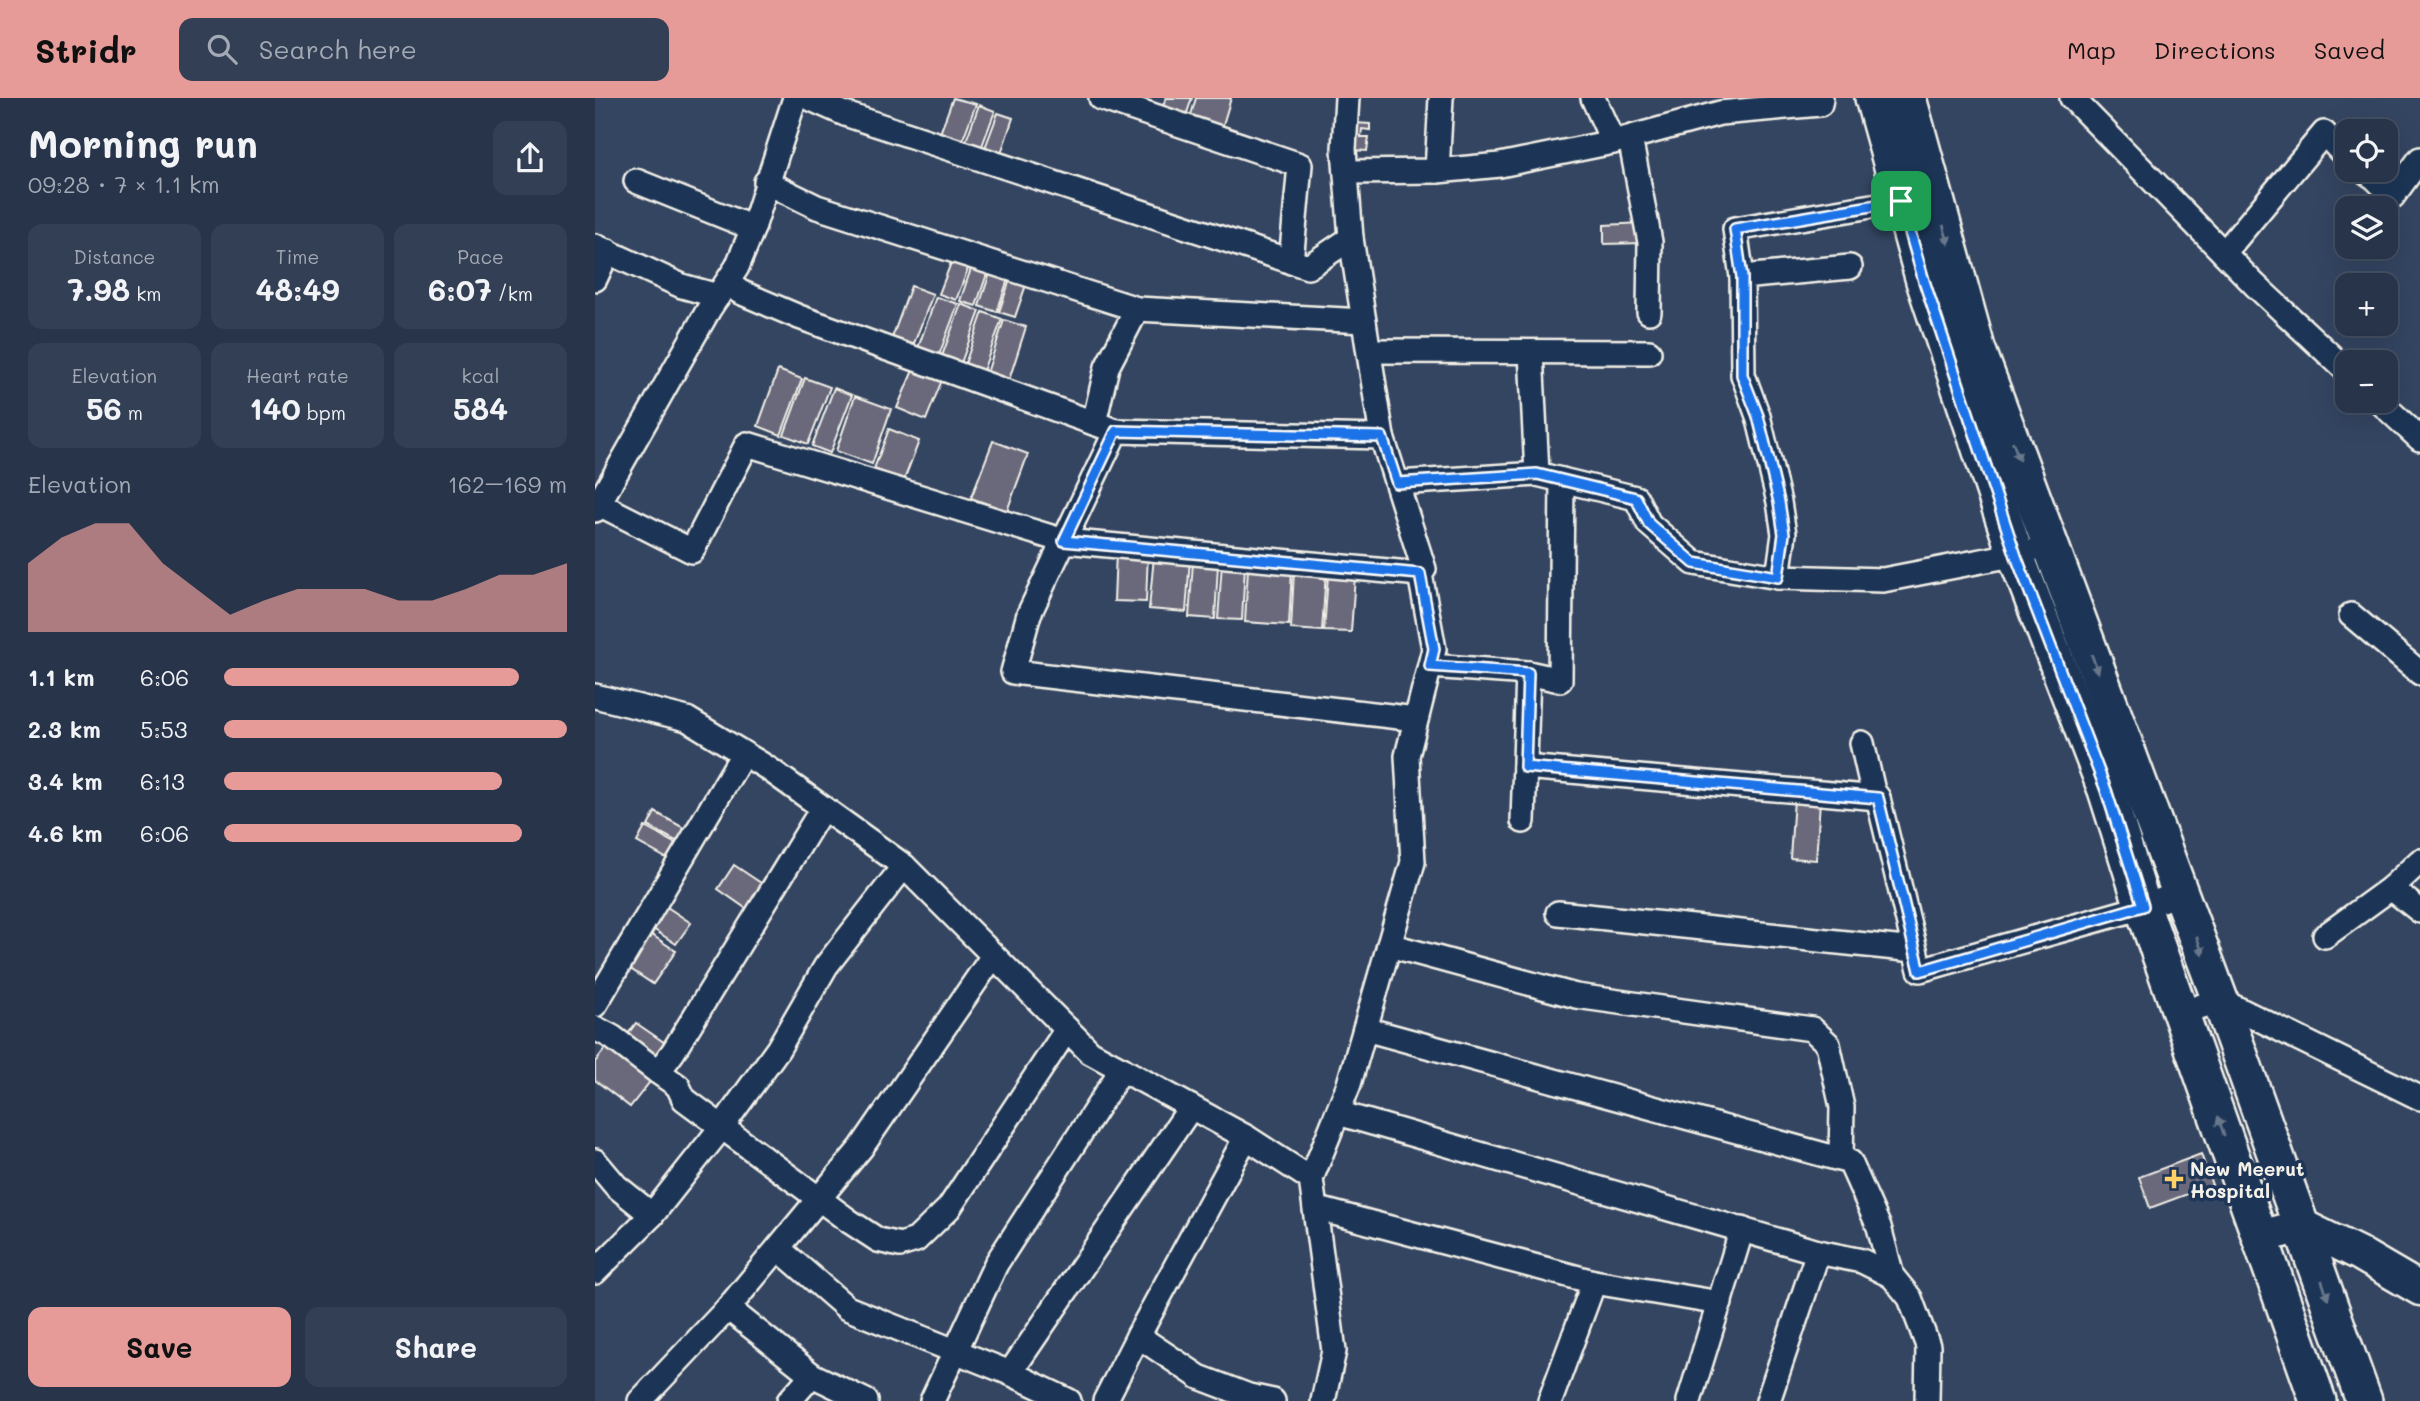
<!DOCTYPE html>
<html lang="en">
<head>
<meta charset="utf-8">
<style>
	:root { --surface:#27344a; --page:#333f54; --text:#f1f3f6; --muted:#a4aab5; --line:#434f62; --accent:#e69b98 }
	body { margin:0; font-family:Mali,sans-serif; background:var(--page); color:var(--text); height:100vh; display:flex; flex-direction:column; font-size:26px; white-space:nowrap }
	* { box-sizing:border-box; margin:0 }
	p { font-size:23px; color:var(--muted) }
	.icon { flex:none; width:38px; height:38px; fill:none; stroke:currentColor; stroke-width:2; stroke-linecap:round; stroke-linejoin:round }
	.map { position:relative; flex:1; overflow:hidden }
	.sheet { display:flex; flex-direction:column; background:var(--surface); width:595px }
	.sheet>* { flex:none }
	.fabs { position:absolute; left:1740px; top:21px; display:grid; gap:14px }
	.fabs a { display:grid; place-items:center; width:63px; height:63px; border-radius:14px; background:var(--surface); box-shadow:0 7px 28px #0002,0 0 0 2px var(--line); font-size:35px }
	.pin { position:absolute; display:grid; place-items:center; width:60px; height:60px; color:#fff; margin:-30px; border-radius:14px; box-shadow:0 4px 10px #0006 }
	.round { display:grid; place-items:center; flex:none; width:74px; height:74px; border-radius:14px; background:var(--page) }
	.overview { display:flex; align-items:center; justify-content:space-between; height:119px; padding:0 28px }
	h1 { font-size:38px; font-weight:700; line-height:52px }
	.figures { display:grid; grid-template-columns:repeat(3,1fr); gap:10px; height:119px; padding:7px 28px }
	.figures div { display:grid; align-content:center; border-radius:14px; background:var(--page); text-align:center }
	.figures b { font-size:30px; font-weight:700 }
	.figures small { font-size:19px; font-weight:400 }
	.figures p { font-size:19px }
	.chart { height:196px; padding:14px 28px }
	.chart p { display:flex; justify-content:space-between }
	.chart svg { width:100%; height:126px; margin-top:7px; fill:var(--accent); opacity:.7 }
	.button { display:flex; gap:14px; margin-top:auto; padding:14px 28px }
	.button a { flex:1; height:80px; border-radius:14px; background:var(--accent); color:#111; font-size:28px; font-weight:700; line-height:80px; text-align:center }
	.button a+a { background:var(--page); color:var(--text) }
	ul { padding:0 28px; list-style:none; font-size:23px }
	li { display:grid; grid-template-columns:112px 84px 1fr; align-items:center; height:52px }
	li i { height:18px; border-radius:9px; background:var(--accent) }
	header { display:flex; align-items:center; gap:42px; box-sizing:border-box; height:98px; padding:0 35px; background:var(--accent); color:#111 }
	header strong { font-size:33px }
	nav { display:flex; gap:38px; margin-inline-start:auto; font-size:24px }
	.search { width:490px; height:63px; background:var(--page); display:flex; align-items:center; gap:18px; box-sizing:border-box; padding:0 24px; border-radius:14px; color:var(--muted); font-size:26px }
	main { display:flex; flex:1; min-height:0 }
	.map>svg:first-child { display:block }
	.building { fill:#6a697b; stroke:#f4f1e8; stroke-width:2 }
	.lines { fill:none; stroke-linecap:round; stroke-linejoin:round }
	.street-casing { stroke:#f4f1e8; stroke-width:28 }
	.secondary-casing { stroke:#f4f1e8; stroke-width:37 }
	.primary-casing { stroke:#f4f1e8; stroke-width:40 }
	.street { stroke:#1d3557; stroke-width:23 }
	.secondary { stroke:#1d3557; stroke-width:32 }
	.primary { stroke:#1d3557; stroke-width:35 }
	.oneway { fill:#68778a }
	.route-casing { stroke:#fff; stroke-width:14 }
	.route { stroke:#1a73e8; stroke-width:9 }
	.poi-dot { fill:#ffd166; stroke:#1d3557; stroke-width:2.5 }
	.labels { text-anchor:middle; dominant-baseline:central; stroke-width:7; stroke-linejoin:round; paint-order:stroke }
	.poi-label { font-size:19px; font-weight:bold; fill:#f4f1e8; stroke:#1d3557; text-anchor:start }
</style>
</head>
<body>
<header>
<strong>Stridr</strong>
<div class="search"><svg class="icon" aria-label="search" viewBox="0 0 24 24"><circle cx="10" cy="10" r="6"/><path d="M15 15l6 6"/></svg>Search here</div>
<nav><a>Map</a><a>Directions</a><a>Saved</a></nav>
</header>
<main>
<section class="sheet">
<div class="overview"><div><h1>Morning run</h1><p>09:28 · 7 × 1.1 km</p></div><a class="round"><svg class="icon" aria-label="share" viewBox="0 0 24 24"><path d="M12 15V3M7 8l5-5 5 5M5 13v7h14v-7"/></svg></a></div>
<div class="figures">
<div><p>Distance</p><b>7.98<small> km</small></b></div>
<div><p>Time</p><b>48:49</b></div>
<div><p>Pace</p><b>6:07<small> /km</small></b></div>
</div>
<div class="figures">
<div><p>Elevation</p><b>56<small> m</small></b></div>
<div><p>Heart rate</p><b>140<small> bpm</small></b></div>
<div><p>kcal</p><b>584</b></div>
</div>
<div class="chart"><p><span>Elevation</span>162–169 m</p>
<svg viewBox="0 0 160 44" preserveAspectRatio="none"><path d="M0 44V20L10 11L20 6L30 6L40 20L50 29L60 38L70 33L80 29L90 29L100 29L110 33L120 33L130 29L140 24L150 24L160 20V44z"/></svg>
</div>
<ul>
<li><b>1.1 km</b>6:06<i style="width:86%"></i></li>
<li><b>2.3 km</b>5:53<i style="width:100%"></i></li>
<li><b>3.4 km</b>6:13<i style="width:81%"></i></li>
<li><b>4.6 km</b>6:06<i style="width:87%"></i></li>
</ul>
<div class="button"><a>Save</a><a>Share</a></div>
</section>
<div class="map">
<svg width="1825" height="1303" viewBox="0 0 1825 1303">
	<rect width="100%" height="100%" fill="#344562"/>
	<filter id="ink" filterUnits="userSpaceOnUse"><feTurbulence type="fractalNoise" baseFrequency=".0143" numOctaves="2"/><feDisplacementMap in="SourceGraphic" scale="14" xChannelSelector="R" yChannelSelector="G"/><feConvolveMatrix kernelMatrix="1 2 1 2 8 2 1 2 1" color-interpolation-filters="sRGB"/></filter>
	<g filter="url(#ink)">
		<g class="building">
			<path d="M358 0 381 6 365 49 343 41Z"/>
			<path d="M571 0H597L591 18 567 10Z"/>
			<path d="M601 0H636L627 30 595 20Z"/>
			<path d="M384 7 400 13 384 56 368 51Z"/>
			<path d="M403 15 418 20 403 64 387 58Z"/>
			<path d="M760 25 775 26V32L767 31 766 39H774L772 53 758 52Z"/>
			<path d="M1048 125 1049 145 1009 146V127Z"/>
			<path d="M359 157 376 163 361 202 344 196Z"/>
			<path d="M379 162 395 167 381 208 365 203Z"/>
			<path d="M397 169 415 175 402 214 384 208Z"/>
			<path d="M417 176 433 181 420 219 404 214Z"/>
			<path d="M316 188 338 196 318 248 297 240Z"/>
			<path d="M341 199 363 206 344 257 323 250Z"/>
			<path d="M366 206 385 213 366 265 347 258Z"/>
			<path d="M388 214 407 221 388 273 370 266Z"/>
			<path d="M409 222 431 229 414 282 392 275Z"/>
			<path d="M321 265 349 277 331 322 302 310Z"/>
			<path d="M183 272 207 281 186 337 163 328Z"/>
			<path d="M210 280 235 289 213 346 189 337Z"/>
			<path d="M239 290 257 297 235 355 217 348Z"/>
			<path d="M260 298 296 311 277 366 241 353Z"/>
			<path d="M294 331 324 343 309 382 279 371Z"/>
			<path d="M398 343 433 356 412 413 376 400Z"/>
			<path d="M521 453 553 454 551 504 519 503Z"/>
			<path d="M559 458 595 461 591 514 554 511Z"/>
			<path d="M598 464 623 466 620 521 594 519Z"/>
			<path d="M627 465 650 467 647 522 623 521Z"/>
			<path d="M653 470 697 472 694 527 650 524Z"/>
			<path d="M699 472 731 474 727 533 696 531Z"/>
			<path d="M733 477 760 478 756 534 729 533Z"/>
			<path d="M1199 701 1225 703 1221 762 1195 760Z"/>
			<path d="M60 714 98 735 90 748 53 728Z"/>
			<path d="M50 729 87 749 78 764 42 744Z"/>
			<path d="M139 767 175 791 159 816 123 791Z"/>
			<path d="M66 805 96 825 81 846 52 827Z"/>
			<path d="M51 833 81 853 58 886 28 866Z"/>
			<path d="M41 925 76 949 64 968 28 943Z"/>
			<path d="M17 942 61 976 35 1009 0 982V964Z"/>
			<path d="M1606 1056 1617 1087 1555 1110 1544 1079Z"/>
		</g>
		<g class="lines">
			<defs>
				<g id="street">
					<path d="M214 0 250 16 713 169 756 140"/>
					<path d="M506 0 705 67 696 164"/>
					<path d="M998 0 1018 44"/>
					<path d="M1477 0 1660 187 1752 273"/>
					<path d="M1035 40 1055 144 1054 214"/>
					<path d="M1768 72 1780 80 1798 98 1825 61"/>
					<path d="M842 73 846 0"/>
					<path d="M751 74 842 73 905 67 1018 44 1125 15 1225 6 1226 0"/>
					<path d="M41 83 158 130"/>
					<path d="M171 84 222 109 542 211 769 223"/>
					<path d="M0 148 87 188 123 198"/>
					<path d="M1629 155 1729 35 1752 60"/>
					<path d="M1147 179 1140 131 1306 103"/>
					<path d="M0 181 13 153"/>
					<path d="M133 185 145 194 204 219 521 333"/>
					<path d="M774 253 1054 254"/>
					<path d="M936 254 942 376"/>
					<path d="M1784 303 1825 341"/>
					<path d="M499 325 512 269 542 211"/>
					<path d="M787 339 521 333 434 516 418 574 821 621"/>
					<path d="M802 385 942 376 1041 400 1054 426 1099 465 1183 479 1288 482 1433 454"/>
					<path d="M0 404 97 453 152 346 469 443 825 476"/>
					<path d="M0 412 114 211 142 169 158 130 200 0"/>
					<path d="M1183 479 1189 436 1184 404 1163 318 1148 277 1147 179 1255 169"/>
					<path d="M1756 517 1825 575"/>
					<path d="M835 568 933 575"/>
					<path d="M0 598 92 621 171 669 309 768 495 954 651 1039 716 1081 739 1253 728 1303"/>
					<path d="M1267 645 1278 693 1283 700"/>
					<path d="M930 669 1283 700 1325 872 1548 809 1585 795"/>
					<path d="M928 723 933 575 965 582 967 382"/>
					<path d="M1796 790 1825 813"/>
					<path d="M963 815 1320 852"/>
					<path d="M1730 838 1796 790 1825 763"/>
					<path d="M794 847 981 898 1217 931 1233 946 1247 1009 1246 1061"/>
					<path d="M0 907 148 656"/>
					<path d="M1586 915 1625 902 1825 1000"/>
					<path d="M0 930 17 939 63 974 78 954 227 711"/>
					<path d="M770 931 1255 1064 1284 1129 1297 1178 1315 1200 1333 1248 1332 1303"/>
					<path d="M63 974 83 988 89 1001 254 1123 283 1142 305 1147 321 1142 354 1110 472 931"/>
					<path d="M743 1015 1223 1154 1267 1163 1297 1178"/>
					<path d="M0 1063 21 1088 57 1117"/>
					<path d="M716 1081 754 986 818 764 812 658 839 551 825 476 829 471 787 339 756 140 749 51 752 0"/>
					<path d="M720 1110 999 1184 1125 1205"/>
					<path d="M184 1151 252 1210 415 1275 474 1303"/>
					<path d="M0 1174 57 1117 126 1030 183 951 231 868 309 768"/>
					<path d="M133 1210 217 1277 271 1303"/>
					<path d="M543 1238 604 1279 654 1298 678 1303"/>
					<path d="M415 1275 596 1009"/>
					<path d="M45 1303 133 1210 266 1050 398 858"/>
					<path d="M194 1303 217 1277"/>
					<path d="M337 1303 401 1166 527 971"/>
					<path d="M510 1303 543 1238 651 1039"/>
					<path d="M955 1303 999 1184"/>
					<path d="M1094 1303 1147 1131"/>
					<path d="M1173 1303 1223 1154"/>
				</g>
				<path id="secondary" d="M1664 1139 1708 1128 1765 1156 1825 1191"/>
				<g id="primary">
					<path d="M1278 0 1329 183 1421 458 1511 692 1548 809 1723 1303"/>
					<path d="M1313 0 1382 250 1625 902 1769 1303"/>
				</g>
			</defs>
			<use href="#street" class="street-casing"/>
			<use href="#secondary" class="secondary-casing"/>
			<use href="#primary" class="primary-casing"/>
			<use href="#street" class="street"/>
			<use href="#secondary" class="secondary"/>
			<use href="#primary" class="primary"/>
		</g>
		<defs><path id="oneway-solid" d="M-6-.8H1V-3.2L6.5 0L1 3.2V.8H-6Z" transform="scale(1.75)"/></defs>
		<g class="oneway">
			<use href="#oneway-solid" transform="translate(1351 137) rotate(74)"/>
			<use href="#oneway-solid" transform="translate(1421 353) rotate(70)"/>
			<use href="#oneway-solid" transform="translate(1500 566) rotate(70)"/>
			<use href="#oneway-solid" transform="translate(1605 848) rotate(70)"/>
			<use href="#oneway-solid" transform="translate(1626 1028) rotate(-109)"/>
			<use href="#oneway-solid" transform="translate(1730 1192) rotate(71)"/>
		</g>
	</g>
	<g class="lines" filter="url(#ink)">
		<defs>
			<path id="route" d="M1306 103 1329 183 1421 458 1511 692 1548 808 1325 873 1283 700 930 669 933 575 835 568 839 551 825 476 469 443 521 333 787 339 802 385 942 376 1041 400 1054 426 1099 465 1183 479 1189 436 1184 404 1163 318 1147 277V179L1140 131Z"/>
		</defs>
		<use href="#route" class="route-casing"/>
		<use href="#route" class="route"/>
	</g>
	<path class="poi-dot" d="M1575.5 1070.5h7v7h7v7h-7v7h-7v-7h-7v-7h7z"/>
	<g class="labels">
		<g class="poi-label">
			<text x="1595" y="1070">New Meerut<tspan x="1595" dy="22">Hospital</tspan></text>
		</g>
	</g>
</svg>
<div class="fabs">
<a><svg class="icon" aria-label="locate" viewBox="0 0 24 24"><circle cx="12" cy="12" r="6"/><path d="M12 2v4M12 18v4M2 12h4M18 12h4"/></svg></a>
<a><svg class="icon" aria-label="layers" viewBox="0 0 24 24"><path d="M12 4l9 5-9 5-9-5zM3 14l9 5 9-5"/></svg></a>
<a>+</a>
<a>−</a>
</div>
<div class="pin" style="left:1306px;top:103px;background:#1e9e55"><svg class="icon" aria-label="arrive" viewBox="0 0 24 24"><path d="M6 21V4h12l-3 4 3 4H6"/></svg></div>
</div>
</main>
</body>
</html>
